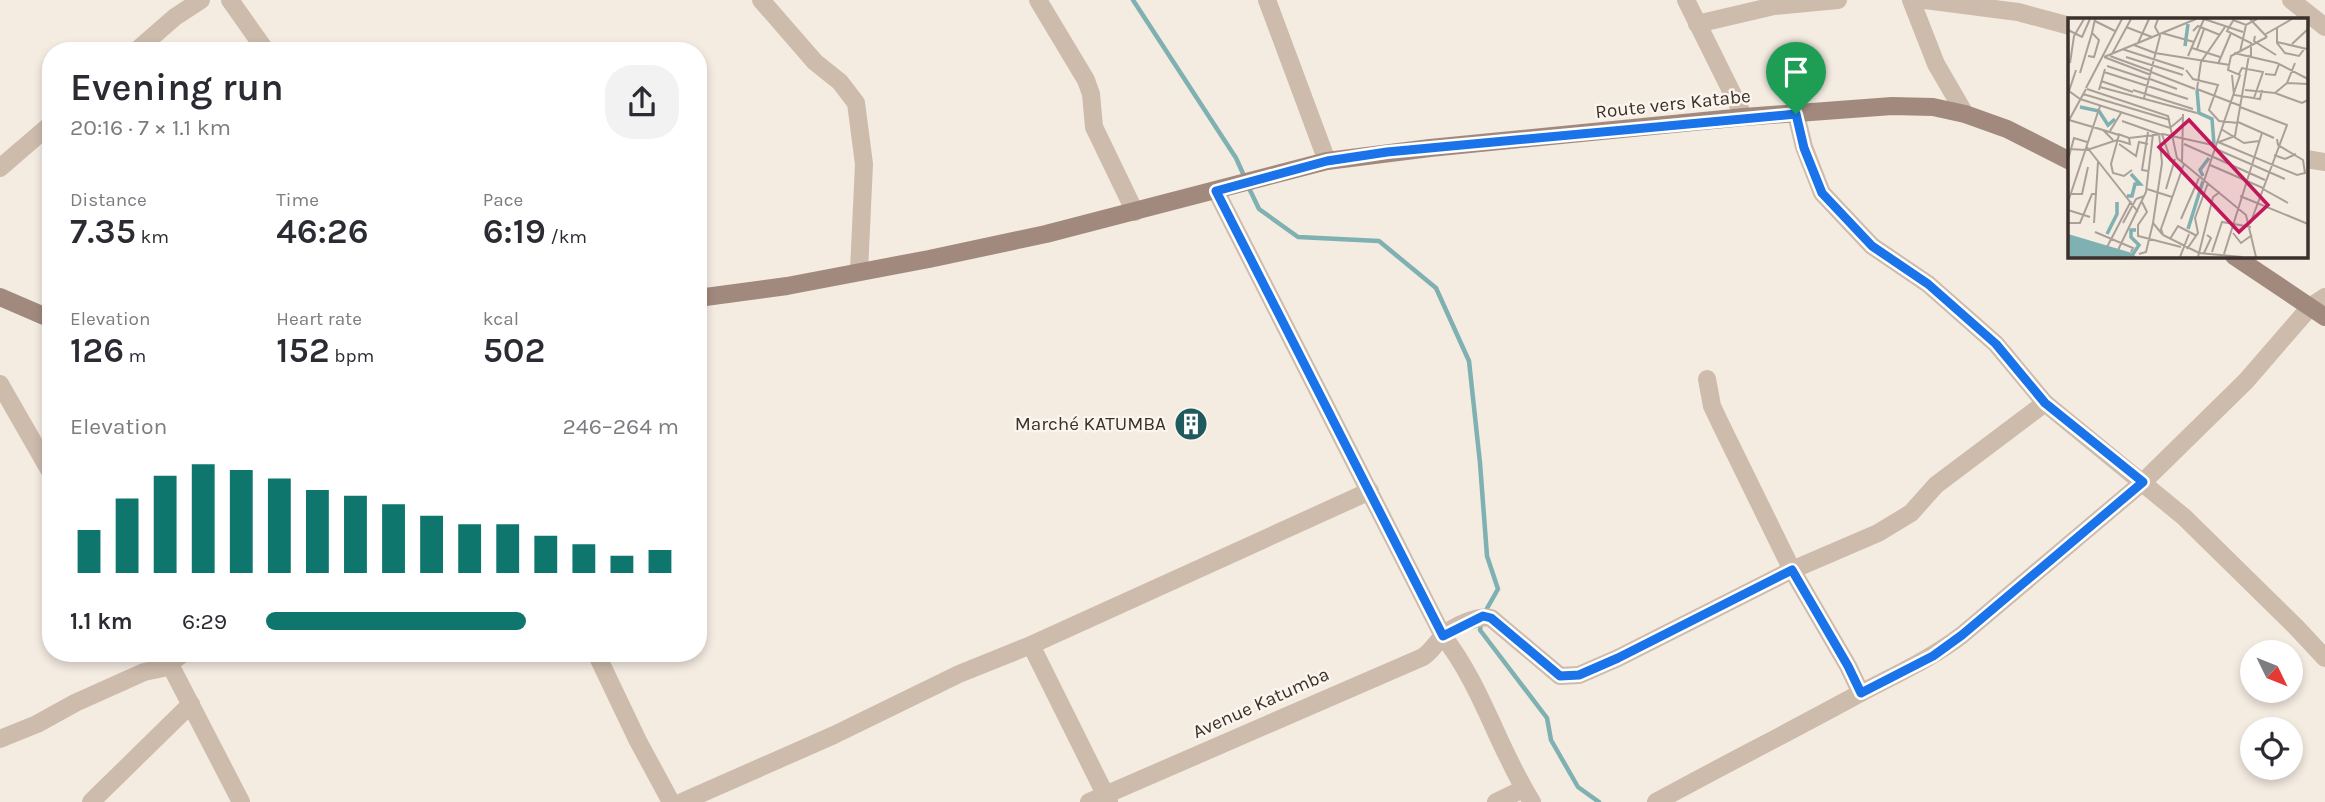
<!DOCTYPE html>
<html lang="en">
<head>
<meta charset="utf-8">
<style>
	:root { --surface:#fff; --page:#f2f2f3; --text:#2b2b33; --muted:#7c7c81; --accent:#0f766e }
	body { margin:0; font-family:Karla,sans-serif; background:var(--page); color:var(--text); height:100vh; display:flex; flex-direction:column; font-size:26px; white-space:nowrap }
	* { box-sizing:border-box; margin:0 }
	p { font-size:23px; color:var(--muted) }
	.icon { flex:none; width:38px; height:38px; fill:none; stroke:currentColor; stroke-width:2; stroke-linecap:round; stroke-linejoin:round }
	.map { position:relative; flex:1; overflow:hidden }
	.drawer { position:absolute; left:42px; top:42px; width:665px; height:620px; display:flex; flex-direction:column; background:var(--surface); border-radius:28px; box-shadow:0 4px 10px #0003 }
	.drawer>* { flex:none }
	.needle { width:46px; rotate:133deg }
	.buttons { position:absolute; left:2240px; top:640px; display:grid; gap:14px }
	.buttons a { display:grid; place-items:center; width:63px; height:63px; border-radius:50%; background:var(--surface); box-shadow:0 4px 10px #0003; font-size:35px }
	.pin { position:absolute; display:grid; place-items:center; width:60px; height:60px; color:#fff; margin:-72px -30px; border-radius:50% 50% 50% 0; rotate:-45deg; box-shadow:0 0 7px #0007 }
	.pin .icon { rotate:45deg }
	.round { display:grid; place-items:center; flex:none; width:74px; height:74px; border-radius:28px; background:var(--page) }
	.overview { display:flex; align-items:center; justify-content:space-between; height:119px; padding:0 28px }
	h1 { font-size:38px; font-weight:600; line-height:52px }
	.metrics { display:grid; grid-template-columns:repeat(3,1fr); gap:10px; height:119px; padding:7px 28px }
	.metrics div { display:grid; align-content:center }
	.metrics b { font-size:35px; font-weight:600 }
	.metrics small { font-size:19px; font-weight:400 }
	.metrics p { font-size:19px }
	.chart { height:196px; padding:14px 28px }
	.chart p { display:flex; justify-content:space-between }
	.chart svg { width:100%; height:126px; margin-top:7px; stroke:var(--accent); stroke-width:6 }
	ul { padding:0 28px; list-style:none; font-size:23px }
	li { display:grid; grid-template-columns:112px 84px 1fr; align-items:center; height:52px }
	li i { height:18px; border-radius:9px; background:var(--accent) }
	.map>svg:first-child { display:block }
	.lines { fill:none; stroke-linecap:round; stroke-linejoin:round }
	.stream { stroke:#7fb0b2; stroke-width:4.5 }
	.street { stroke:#cdbbac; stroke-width:18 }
	.secondary { stroke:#a18a7d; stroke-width:18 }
	.route-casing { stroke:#fff; stroke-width:14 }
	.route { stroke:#1a73e8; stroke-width:9 }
	.labels { text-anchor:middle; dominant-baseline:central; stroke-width:5; stroke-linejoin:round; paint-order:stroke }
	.street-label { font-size:19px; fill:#3b302b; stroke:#fbf5ee }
	.poi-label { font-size:19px; fill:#3b302b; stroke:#fbf5ee; text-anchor:end }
	.inset-river { fill:none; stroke:#7fb0b2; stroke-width:3.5 }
	.inset-road { fill:none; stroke:#aaa098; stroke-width:2 }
	.view { fill:#c2185b; fill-opacity:0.15; stroke:#c2185b; stroke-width:3.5 }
	.inset-edge { fill:none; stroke:#3b302b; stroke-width:3.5 }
</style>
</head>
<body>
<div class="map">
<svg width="2325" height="802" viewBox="0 0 2325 802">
	<rect width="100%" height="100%" fill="#f4ebe1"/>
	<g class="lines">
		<g class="stream">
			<path d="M1133 0 1236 158 1245 178"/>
			<path d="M1248 186 1259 209 1298 237 1379 241 1436 288 1469 361 1480 463 1487 556 1498 589 1485 612"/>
			<path d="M1481 623 1480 630 1547 718 1551 740 1578 787 1599 802"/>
		</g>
		<g class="street">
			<path d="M230 0 266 51"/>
			<path d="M761 0 815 62 840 82 856 103 864 164 859 271"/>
			<path d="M1038 0 1086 80 1091 94 1094 127 1135 212"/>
			<path d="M1267 0 1327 161"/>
			<path d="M1686 0 1744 117"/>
			<path d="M1911 0 1936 64 1965 114"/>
			<path d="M1925 0 2018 12 2070 26"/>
			<path d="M2291 0 2325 27"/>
			<path d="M1697 24 1774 6 1838 0"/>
			<path d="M136 51 175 17 201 0"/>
			<path d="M1796 114 1804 147 1822 193 1872 246 1928 284 1996 344 2045 403 2184 517 2296 627 2325 658"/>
			<path d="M2306 159 2325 162"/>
			<path d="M0 168 51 124"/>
			<path d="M1216 191 1443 636C1482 686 1498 748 1532 802"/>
			<path d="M1707 379 1712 406 1721 425 1792 570 1848 666 1861 693"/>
			<path d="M0 384 51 473"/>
			<path d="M1031 645 1109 802"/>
			<path d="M164 653 241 802"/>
			<path d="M596 653 638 741 671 802"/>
			<path d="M0 739 37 724 75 703 144 672 163 668 184 653"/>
			<path d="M91 802 191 704"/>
			<path d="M682 802 834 735 959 674 1031 645 1370 491"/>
			<path d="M1089 802 1423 657C1432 651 1435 644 1443 636 1453 626 1478 615 1491 618L1560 676 1579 675 1618 658 1792 570 1878 533 1911 513 1936 485 2045 403"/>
			<path d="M1496 802 1523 789"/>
			<path d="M1656 802C1722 766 1789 732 1855 696 1894 675 1926 662 1962 635L2143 482 2246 381 2311 306 2325 297"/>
		</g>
		<g class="secondary">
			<path d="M2234 256 2325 317"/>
			<path d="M0 297 51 319"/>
			<path d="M698 298 787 286 929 259 1046 234 1327 161 1430 148 1744 117 1892 106 1933 107 1965 114 2007 129 2070 161"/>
		</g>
	</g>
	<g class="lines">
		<defs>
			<path id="route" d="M1796 114 1804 148 1822 193 1872 246 1928 284 1996 344 2045 403 2143 482 1962 635 1933 656 1861 693 1848 666 1792 570 1618 658 1579 675 1560 676 1491 618 1483 616 1443 636 1216 191 1327 161 1387 152Z"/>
		</defs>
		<use href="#route" class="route-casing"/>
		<use href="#route" class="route"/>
	</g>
	<defs>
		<symbol id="building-disc" viewBox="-11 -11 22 22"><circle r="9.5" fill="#1f5a5e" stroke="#fbf5ee"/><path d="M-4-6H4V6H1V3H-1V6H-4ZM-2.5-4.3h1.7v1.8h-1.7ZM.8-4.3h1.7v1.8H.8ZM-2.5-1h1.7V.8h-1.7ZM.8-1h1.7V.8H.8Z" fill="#fff"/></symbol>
	</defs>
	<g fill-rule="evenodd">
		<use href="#building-disc" x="1172" y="405" width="38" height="38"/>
	</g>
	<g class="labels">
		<g class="street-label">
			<text transform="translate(1673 104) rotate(-6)">Route vers Katabe</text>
			<text transform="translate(1261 703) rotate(-24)">Avenue Katumba</text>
		</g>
		<g class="poi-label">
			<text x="1166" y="424">Marché KATUMBA</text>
		</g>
	</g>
	<g transform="translate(2068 18)">
		<rect width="240" height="240" fill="#f4ebe1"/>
		<path d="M0 216 64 235 68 239H0Z" fill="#7fb0b2"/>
		<path class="inset-river" d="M117 28 120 6M129 72 131 95 144 101 146 126M12 89 31 93 40 107 47 101M135 158 132 152 141 140M59 178H64L67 166H72L63 156M120 211 135 163M39 216 49 196V184M63 239 71 227 63 219V212H68"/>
		<path class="inset-road" d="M136 1 175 14M166 1 159 13 183 25V38M182 1 199 19M165 2 178 7 189 1M27 3 47 13M58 9 84 19M157 9 133 44 129 71 173 88M209 10V25L217 35 231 38 237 30M0 12 14 19 22 1M125 13 130 8 152 17M94 15 126 24M196 17 224 1M187 18 186 23 208 37M209 24 239 31M70 25 81 1M224 26 240 11M66 27 87 35M124 30 152 39M54 31 116 51M129 31 136 11M172 34 178 7M87 35 162 47M166 35 209 45 240 61M44 36 63 1M20 38 26 39 31 22 24 15 27 1M42 38 83 53M120 38 136 1M36 39 128 1M36 39 83 57M58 39 115 57M2 45 6 18 16 1M150 46 163 15M39 48 81 62M8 52 1 73 12 81M118 52 125 61 150 67 141 92 151 103 170 105M36 54 120 81M83 54 127 71M12 55 24 15M171 56 174 50 195 54 186 80M197 56 207 57 211 46M164 57 166 77 192 81 194 72M82 61 109 71M33 63 65 74M219 65 227 45M32 69 129 95M18 70 54 1M19 71 100 98 109 140 178 197 188 239M31 72 37 51M65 72 125 91M177 72 207 75 219 65 240 66M207 75 234 85 240 82M15 76 102 102M76 80 92 18 87 9 90 1M12 81 102 110 115 99M172 89 219 107 182 206M1 102 35 112 45 122M54 103 91 116 94 145 85 205 94 216M0 104 18 71M170 104 206 120M153 111 176 125 191 123M35 112 51 117 43 146 45 155 56 158 64 152M42 113 53 95M50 116 61 120 95 116 149 128M94 116 102 140 114 151M150 124 229 157 237 155 235 142 210 127 209 121M151 124 167 118 181 37M51 126 68 138 71 124 80 126M116 126 197 162M18 128 70 194M0 131 19 132 49 122 62 126 61 120M148 131 217 161M206 137 217 141 228 136M0 142 6 120 19 124M114 145 115 96M116 146 93 211 95 217 131 235 174 239M142 147 195 170M80 153 74 152 80 114M136 163 172 57 160 52 163 38 199 19M79 171 104 179M98 171 107 141M195 171 220 185M2 176H14L20 149M172 178 240 206M0 184 32 88M74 184 79 194 70 207V218L113 229M0 192 22 199M113 201 131 160M0 205H12L24 176H28M26 205 30 144M55 205 68 181 76 178M27 214 65 230 63 234M165 215 173 225 184 217M102 221 110 208 129 218M39 229 63 183M119 231 130 215 127 200 140 165M50 232 78 174 85 116M144 234 154 204 183 209M136 235 143 220 139 217M71 236 78 234 85 205M156 236 194 115M112 239 121 216M130 239 145 179 152 174"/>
		<path class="view" d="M121 102 200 187 171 214 91 129Z"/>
		<rect width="240" height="240" class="inset-edge"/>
	</g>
</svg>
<div class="buttons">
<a><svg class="needle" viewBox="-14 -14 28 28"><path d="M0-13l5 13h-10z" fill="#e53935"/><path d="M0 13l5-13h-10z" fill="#7c7c81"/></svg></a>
<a><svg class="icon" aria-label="locate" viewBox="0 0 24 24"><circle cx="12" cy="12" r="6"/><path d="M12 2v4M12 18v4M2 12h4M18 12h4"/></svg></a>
</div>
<div class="pin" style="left:1796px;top:114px;background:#1e9e55"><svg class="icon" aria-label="arrive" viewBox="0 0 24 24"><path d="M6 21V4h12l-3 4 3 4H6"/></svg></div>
<section class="drawer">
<div class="overview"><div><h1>Evening run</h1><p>20:16 · 7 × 1.1 km</p></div><a class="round"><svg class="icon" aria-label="share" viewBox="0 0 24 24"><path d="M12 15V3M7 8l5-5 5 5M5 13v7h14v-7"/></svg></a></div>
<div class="metrics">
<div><p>Distance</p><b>7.35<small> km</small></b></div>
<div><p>Time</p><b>46:26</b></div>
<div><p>Pace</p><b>6:19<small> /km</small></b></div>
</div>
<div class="metrics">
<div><p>Elevation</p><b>126<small> m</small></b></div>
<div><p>Heart rate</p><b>152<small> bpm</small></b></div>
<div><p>kcal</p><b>502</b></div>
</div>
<div class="chart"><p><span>Elevation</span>246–264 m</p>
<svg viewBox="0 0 160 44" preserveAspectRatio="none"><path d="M5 44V29M15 44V18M25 44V10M35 44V6M45 44V8M55 44V11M65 44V15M75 44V17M85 44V20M95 44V24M105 44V27M115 44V27M125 44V31M135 44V34M145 44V38M155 44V36"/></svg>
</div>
<ul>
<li><b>1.1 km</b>6:29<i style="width:63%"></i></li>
</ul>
</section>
</div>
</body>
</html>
